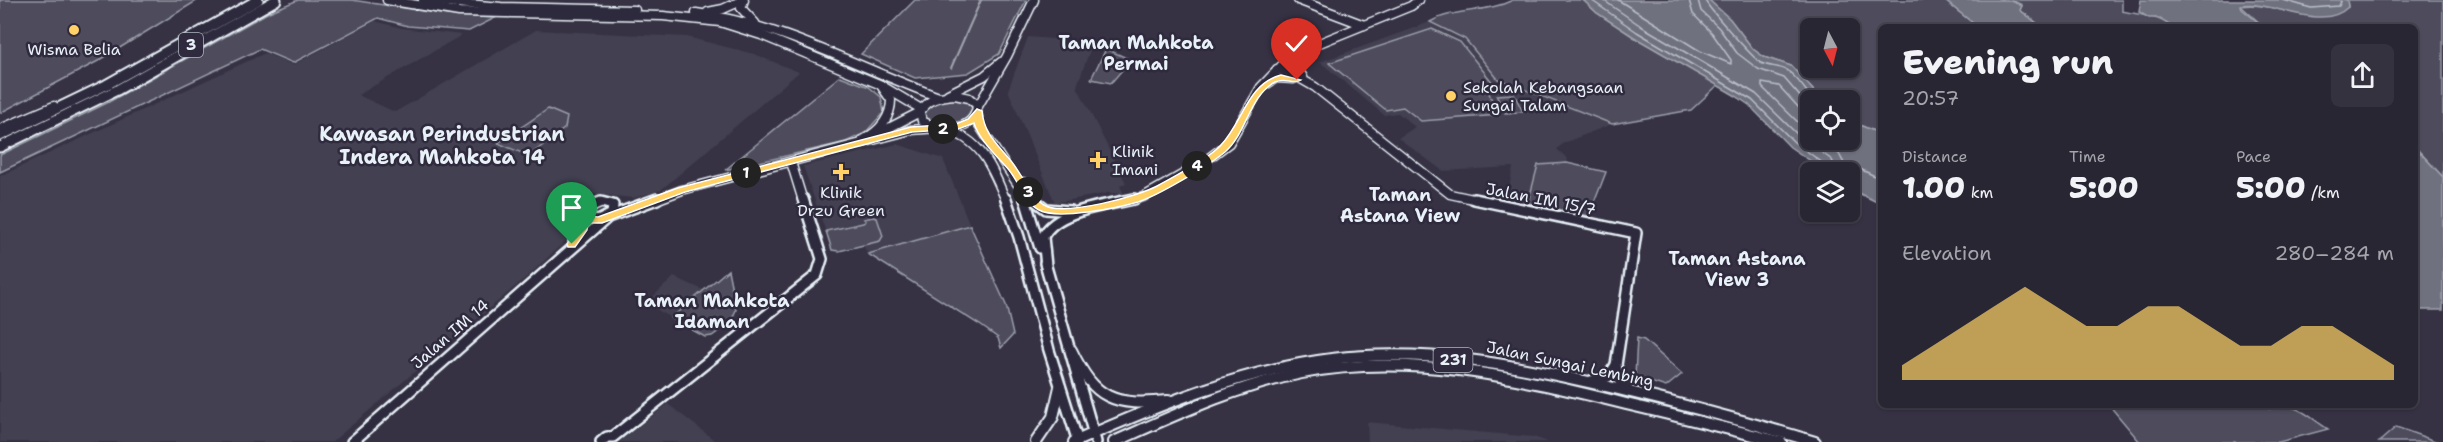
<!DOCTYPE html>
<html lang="en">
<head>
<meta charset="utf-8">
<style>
	:root { --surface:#282633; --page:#34323f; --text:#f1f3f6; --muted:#a5a5ac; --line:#44434e; --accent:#ffd166 }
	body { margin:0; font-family:"Shantell Sans",sans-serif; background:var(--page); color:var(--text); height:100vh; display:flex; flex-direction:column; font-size:22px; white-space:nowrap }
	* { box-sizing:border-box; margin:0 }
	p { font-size:20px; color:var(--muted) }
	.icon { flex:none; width:33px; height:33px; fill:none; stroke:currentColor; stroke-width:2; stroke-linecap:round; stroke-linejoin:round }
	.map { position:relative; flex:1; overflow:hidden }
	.side { position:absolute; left:1878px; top:24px; width:540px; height:384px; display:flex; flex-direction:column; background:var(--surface); border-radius:9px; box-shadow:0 2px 4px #0004,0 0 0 2px var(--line) }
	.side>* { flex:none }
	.needle { width:39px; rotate:173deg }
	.buttons { position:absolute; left:1800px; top:18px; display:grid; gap:12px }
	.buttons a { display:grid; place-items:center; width:60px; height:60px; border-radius:9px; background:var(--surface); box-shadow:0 2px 4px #0004,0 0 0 2px var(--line); font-size:30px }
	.pin { position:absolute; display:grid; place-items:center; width:51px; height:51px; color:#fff; margin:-62px -26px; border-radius:50% 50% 50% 0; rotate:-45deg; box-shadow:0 0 6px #0007 }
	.pin .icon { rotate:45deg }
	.km { position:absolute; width:30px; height:30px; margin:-15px; border-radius:50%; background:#222; color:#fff; font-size:16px; line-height:30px; text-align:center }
	.round { display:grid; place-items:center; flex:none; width:63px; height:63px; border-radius:9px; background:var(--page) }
	.headline { display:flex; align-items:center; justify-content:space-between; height:102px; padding:0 24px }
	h1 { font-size:33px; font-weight:800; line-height:45px }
	.stats { display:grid; grid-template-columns:repeat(3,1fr); gap:9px; height:102px; padding:6px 24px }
	.stats div { display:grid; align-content:center }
	.stats b { font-size:30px; font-weight:800 }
	.stats small { font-size:16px; font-weight:400 }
	.stats p { font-size:16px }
	.chart { height:168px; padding:12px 24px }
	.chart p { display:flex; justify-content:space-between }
	.chart svg { width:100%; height:108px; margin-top:6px; fill:var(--accent); opacity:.7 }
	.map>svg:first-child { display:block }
	.built { fill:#433f51 }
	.green { fill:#4d4b5c; stroke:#9a9eaa; stroke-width:1.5; fill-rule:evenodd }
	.water { fill:#70717f; stroke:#a0a4af; stroke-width:1.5 }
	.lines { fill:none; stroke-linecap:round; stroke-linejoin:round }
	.shore { stroke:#b8bec8; stroke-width:1.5 }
	.stream { stroke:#a0a4af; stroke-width:2 }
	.secondary-far1-casing { stroke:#e8f1f8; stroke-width:11 }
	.secondary-casing { stroke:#e8f1f8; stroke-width:14 }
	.primary-casing { stroke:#e8f1f8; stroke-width:14 }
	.highway-casing { stroke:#e8f1f8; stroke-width:13 }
	.secondary-far1 { stroke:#2f2a3d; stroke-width:8 }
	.secondary { stroke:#2f2a3d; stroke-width:9 }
	.primary { stroke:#2f2a3d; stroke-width:10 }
	.highway { stroke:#2f2a3d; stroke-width:9 }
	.route { fill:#ffd166; stroke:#fff; stroke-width:1.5 }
	.poi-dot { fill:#ffd166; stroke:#2f2a3d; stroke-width:2 }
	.labels { text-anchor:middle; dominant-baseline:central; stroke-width:5; stroke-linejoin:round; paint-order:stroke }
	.shield { fill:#2f2a3d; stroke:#b0b5c0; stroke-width:1.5 }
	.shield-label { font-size:15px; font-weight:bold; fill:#e8f1f8 }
	.poi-label { font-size:16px; fill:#e8f1f8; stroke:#2f2a3d }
	.street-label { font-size:16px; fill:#e8f1f8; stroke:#2f2a3d }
	.neighbourhood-label { font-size:18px; font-weight:bold; fill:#e8f1f8; stroke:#2f2a3d }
	.quarter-label { font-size:20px; font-weight:bold; fill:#e8f1f8; stroke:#2f2a3d }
</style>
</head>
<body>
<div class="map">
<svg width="2443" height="442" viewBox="0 0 2443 442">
	<rect width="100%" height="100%" fill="#363244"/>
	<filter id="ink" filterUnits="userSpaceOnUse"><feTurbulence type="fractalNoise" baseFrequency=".0167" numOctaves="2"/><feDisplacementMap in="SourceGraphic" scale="12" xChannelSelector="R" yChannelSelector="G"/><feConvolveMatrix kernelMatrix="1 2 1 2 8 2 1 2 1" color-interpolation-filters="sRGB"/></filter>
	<g filter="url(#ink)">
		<g class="built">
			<path d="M375 21 402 28 462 35 358 95 395 112 536 30 687 37 754 54 799 72 661 190 634 198 569 192 562 197 575 209 579 222 574 233 529 275 332 442H0V176L265 53 293 65Z"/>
			<path d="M1430 22 1465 39 1498 79 1612 124 1564 143 1557 149 1568 159 1567 163 1538 165 1528 203 1507 199 1513 167 1443 171 1398 138 1415 127 1398 113 1384 115 1320 62Z"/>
			<path d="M1028 37 1093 42 1077 86 1126 183 1120 186 1124 194 1108 193 1055 203 1008 90Z"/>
			<path d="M897 144 943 159 970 225 868 254 863 246 839 251 832 250 803 166Z"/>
			<path d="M674 277 704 290 671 318 651 306 648 301Z"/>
			<path d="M668 404 717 442H618Z"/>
			<path d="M1367 422 1534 437 1548 442H1368Z"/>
		</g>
		<g class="green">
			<path d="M0 0H198L100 60 0 113Z"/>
			<path d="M298 0H352L447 15 495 18 469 31 408 26 378 18 293 63 260 49 0 172V155L107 103 269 12Z"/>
			<path d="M915 0H1026L999 54 968 73 915 78 861 54Z"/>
			<path d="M1513 0H1583L1597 13 1634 37 1718 85 1691 110 1612 124 1498 79 1465 39 1430 22C1456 8 1487 13 1513 0Z"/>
			<path d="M1708 0H1944L1978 27H1881V134L1850 121V100H1822L1791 66 1764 57 1753 49 1730 19ZM1810 28H1850V68H1810Z"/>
			<path d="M2011 0H2122V11C2140 15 2158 16 2172 27H2042L2020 10 2022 5Z"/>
			<path d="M2347 0H2443V177L2415 147V27H2264L2241 6C2276 0 2312 30 2348 7Z"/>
			<path d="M1432 29 1460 42 1497 88 1487 89 1499 115 1421 121 1403 107 1386 110 1329 63Z"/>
			<path d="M1106 49 1127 58 1129 62 1111 83 1091 79Z"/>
			<path d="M840 76 869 87 881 97 884 112 865 133 846 142 725 170Z"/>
			<path d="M1514 94 1523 112 1505 113 1496 95Z"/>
			<path d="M951 98C960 99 968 99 972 108L969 117C956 126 943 126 928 120L925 113 930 104Z"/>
			<path d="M548 109 567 117 565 128 529 156 498 143Z"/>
			<path d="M1567 163 1606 172 1589 216 1528 203 1538 165Z"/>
			<path d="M873 217 877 218 883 236 880 241 839 251 832 250 826 231 863 223 866 221 864 219Z"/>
			<path d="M970 225 1006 305 1013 335 1001 348 998 338 980 325 868 254Z"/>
			<path d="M728 270 736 310 730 323 712 336 705 337 671 318Z"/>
			<path d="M1637 338 1644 340 1682 374 1666 387 1635 377Z"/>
			<path d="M2109 405H2263L2269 409C2295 400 2306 415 2328 429L2279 442H2140Z"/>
			<path d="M2396 427 2438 442H2379Z"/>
		</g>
		<g class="water">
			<path d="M1583 0H1709L1730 19 1753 49 1764 57 1791 66 1822 100H1810V140H1850V121L1881 134V204L1850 189V172H1827L1790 147 1749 105 1736 96 1634 37 1597 13Z"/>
			<path d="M1944 0H2011L2022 6 2020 10 2042 27H1978Z"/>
			<path d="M2141 0H2347L2348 7C2322 33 2273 0 2241 5L2242 9 2264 27H2172L2159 18H2149L2139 12Z"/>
			<path d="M2415 147 2443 177V310H2415Z"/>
		</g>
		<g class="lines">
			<g class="shore">
				<path d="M1591 0 1637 32 1752 100 1794 142 1827 166 1829 172"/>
				<path d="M1603 0 1641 26 1756 94 1799 136 1832 160 1837 172"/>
				<path d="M1618 0 1700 51 1731 64V60L1712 33 1693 14 1689 0"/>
				<path d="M1698 0 1701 11 1719 28 1737 53 1758 69 1784 78 1810 108"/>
				<path d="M1705 0C1707 7 1753 58 1761 63 1769 67 1781 66 1788 71 1798 78 1806 91 1813 100"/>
				<path d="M2283 0 2311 8 2339 6 2341 0"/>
				<path d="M1810 120 1779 86 1762 83V87L1810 134"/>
				<path d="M1819 140 1839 154 1846 167 1858 168 1881 179"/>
			</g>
			<path class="stream" d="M951 68 981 0"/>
			<defs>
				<g id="secondary-far1">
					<path d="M387 0 459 12 663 16 720 22 761 35 879 84 921 109"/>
					<path d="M423 0 501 7 635 10"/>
					<path d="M744 0 741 8 755 23"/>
					<path d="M1298 0 1364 25"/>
					<path d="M708 12 723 9 743 0"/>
					<path d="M696 13C784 25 857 67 939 97"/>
					<path d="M1299 54 1292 62 1303 77"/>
					<path d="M1277 69 1294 75 1315 87 1450 194 1482 201"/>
					<path d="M1267 84 1276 78 1294 79"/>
					<path d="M948 94 984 76 1001 62"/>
					<path d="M955 95 969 98 977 105C975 133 941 132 922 121L920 112C928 99 940 96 955 95Z"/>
					<path d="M977 108 1007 56 1034 0"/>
					<path d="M977 111 979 125 1022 191 1025 201"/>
					<path d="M0 129 54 106"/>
					<path d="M943 129C981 138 992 167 1006 201"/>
					<path d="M877 134 920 112"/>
					<path d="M863 140C879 131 891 119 891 100L882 87"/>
					<path d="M791 162 803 201"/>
					<path d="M1023 182 1035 201"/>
					<path d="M653 201 682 190 911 130 938 128"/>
					<path d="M1128 201 1143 197 1201 164 1229 143 1261 87 1289 58 1312 46 1411 6 1419 0"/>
				</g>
				<g id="secondary">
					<path d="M1006 199 1019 237 1049 350 1078 442"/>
					<path d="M1025 199 1040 248"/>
					<path d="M1033 199 1046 209 1070 211"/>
					<path d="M1474 199 1636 233 1616 365 1619 379 1630 392"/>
					<path d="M601 202 613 205 612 214 598 221 586 219 583 214 587 208Z"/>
					<path d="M574 242 582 230 584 217"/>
					<path d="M1045 263 1096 442"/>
					<path d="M1046 266 1043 237C1055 210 1108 205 1134 199"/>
					<path d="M1591 381 1608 377 1616 365"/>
					<path d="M352 442 608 217 657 199"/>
					<path d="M601 442 607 437H613L817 275 822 259 803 199"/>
				</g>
				<g id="primary">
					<path d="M1071 350C1095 400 1114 406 1168 401"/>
					<path d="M1036 442 1053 417 1060 387"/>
					<path d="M1074 442C1156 406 1242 370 1332 359 1426 347 1522 366 1614 388 1681 404 1749 422 1815 442"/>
					<path d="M1114 442C1175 415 1236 386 1302 373 1410 352 1521 378 1626 404 1678 416 1729 429 1781 442"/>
				</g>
				<g id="highway">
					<path d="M0 136 106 85 258 0"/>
					<path d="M0 147 117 90 276 0"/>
				</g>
			</defs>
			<use href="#secondary-far1" class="secondary-far1-casing"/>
			<use href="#secondary" class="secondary-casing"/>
			<use href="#primary" class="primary-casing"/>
			<use href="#highway" class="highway-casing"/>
			<use href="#secondary-far1" class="secondary-far1"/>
			<use href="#secondary" class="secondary"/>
			<use href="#primary" class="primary"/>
			<use href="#highway" class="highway"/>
		</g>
	</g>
	<path class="route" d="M1281 75 1301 80C1294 85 1284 77 1275 82 1249 96 1247 133 1225 152 1208 166 1159 195 1138 202 1117 208 1057 220 1039 210 1025 203 1019 182 1009 170 997 156 979 140 974 123L958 129 912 132 685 192 602 223H588L587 230 575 247H568L567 244 577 229 581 215 598 217 678 188 911 127 956 124 968 119 977 109 982 111C984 134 997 144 1011 161 1021 173 1032 198 1044 205 1063 217 1140 196 1159 185 1175 176 1210 158 1221 145 1243 122 1247 84 1281 75Z"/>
	<g class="poi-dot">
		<circle cx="74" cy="30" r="6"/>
		<circle cx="1451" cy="96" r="6"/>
		<path d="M1095 151h6v6h6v6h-6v6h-6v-6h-6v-6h6z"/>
		<path d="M838 163h6v6h6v6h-6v6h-6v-6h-6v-6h6z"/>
	</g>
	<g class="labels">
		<g class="shield">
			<rect x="179" y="33" width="24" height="24" rx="4.5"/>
			<rect x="1433.5" y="348" width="39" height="24" rx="4.5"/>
		</g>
		<g class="shield-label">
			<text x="191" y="45">3</text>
			<text x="1453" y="360">231</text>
		</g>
		<g class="poi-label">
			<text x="74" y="49">Wisma Belia</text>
			<text x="1463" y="87" text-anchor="start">Sekolah Kebangsaan<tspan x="1463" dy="18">Sungai Talam</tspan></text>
			<text x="1112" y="151" text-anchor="start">Klinik<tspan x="1112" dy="18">Imani</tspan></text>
			<text x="841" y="192">Klinik<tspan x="841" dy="18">Drzu Green</tspan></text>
		</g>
		<g class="street-label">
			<text transform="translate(1541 199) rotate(11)">Jalan IM 15/7</text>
			<text transform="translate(450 334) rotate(-41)">Jalan IM 14</text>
			<text transform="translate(1570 364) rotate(12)">Jalan Sungai Lembing</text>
		</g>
		<g class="neighbourhood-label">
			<text x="1136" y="43">Taman Mahkota<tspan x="1136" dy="21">Permai</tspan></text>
			<text x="1400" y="195">Taman<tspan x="1400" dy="21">Astana View</tspan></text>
			<text x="1737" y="259">Taman Astana<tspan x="1737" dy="21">View 3</tspan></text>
			<text x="712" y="301">Taman Mahkota<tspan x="712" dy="21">Idaman</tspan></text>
		</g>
		<g class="quarter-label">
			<text x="442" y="134">Kawasan Perindustrian<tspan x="442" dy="23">Indera Mahkota 14</tspan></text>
		</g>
	</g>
</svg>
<div class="buttons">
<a><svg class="needle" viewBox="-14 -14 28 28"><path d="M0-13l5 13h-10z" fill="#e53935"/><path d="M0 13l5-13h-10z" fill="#a5a5ac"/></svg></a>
<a><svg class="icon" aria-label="locate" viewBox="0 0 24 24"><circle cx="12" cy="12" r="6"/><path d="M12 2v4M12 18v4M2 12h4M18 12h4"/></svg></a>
<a><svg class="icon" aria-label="layers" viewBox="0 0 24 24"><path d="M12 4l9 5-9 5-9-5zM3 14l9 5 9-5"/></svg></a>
</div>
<div class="pin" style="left:572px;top:244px;background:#1e9e55"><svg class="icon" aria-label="arrive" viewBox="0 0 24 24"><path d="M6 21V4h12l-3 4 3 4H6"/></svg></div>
<div class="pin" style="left:1297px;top:80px;background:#d93025"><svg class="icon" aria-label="check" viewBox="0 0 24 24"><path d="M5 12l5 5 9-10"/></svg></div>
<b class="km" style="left:746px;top:173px">1</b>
<b class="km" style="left:943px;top:129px">2</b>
<b class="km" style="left:1028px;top:192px">3</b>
<b class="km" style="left:1197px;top:166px">4</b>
<section class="side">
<div class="headline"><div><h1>Evening run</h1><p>20:57</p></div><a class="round"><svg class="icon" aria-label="share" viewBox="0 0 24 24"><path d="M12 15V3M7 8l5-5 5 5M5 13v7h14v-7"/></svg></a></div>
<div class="stats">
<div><p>Distance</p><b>1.00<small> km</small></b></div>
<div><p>Time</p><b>5:00</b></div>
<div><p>Pace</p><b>5:00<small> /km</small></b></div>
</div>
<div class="chart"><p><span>Elevation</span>280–284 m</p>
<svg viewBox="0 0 160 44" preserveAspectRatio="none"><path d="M0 44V38L10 30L20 22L30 14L40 6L50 14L60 22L70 22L80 14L90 14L100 22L110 30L120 30L130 22L140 22L150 30L160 38V44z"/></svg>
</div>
</section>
</div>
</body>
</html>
